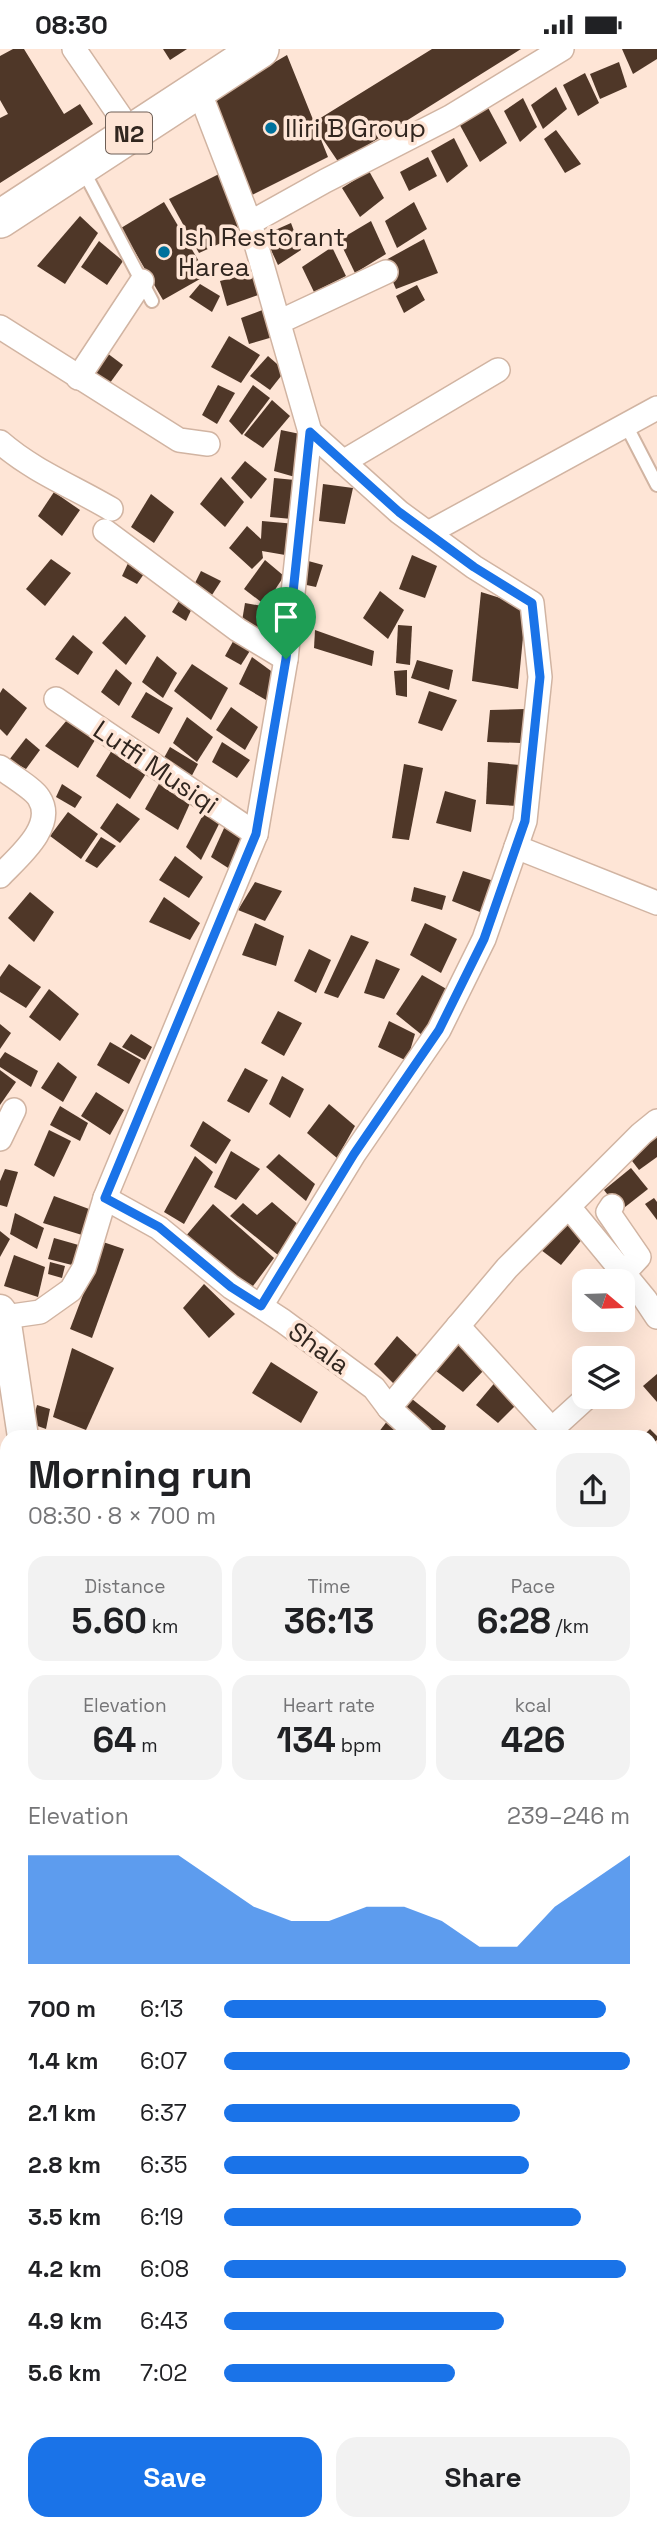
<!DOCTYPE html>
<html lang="en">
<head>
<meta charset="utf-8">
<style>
	:root { --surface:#fff; --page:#f2f2f2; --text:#202124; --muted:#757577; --accent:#1a73e8 }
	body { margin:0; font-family:"Space Grotesk",sans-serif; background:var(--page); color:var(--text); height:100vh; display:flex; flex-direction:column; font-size:26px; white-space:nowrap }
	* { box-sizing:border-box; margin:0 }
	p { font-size:23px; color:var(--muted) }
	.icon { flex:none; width:38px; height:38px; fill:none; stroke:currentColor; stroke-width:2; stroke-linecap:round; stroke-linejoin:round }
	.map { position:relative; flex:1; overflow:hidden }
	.side { position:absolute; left:0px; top:1381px; width:658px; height:1101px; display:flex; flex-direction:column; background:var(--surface); border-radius:21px 21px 0 0; box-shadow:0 7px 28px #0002 }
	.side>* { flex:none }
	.needle { width:46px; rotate:109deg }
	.buttons { position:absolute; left:572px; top:1220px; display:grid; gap:14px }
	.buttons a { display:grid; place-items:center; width:63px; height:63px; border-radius:14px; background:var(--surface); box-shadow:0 7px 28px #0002; font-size:35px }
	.pin { position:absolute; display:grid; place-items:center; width:60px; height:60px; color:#fff; margin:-72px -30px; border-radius:50% 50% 50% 0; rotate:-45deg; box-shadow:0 0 7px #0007 }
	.pin .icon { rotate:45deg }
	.round { display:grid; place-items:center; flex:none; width:74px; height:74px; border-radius:21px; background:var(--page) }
	.head { display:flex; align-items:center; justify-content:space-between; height:119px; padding:0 28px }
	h1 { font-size:38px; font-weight:700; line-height:52px }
	.metrics { display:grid; grid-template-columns:repeat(3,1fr); gap:10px; height:119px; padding:7px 28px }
	.metrics div { display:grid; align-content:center; border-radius:18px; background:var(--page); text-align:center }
	.metrics b { font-size:35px; font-weight:700 }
	.metrics small { font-size:19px; font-weight:400 }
	.metrics p { font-size:19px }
	.chart { height:196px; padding:14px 28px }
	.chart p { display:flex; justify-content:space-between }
	.chart svg { width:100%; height:126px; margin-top:7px; fill:var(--accent); opacity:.7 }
	.primary-button { display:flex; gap:14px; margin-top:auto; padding:14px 28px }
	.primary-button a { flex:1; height:80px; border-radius:21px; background:var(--accent); color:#fff; font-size:28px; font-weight:700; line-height:80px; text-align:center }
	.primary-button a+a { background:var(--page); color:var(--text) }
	ul { padding:0 28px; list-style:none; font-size:23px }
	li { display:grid; grid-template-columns:112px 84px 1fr; align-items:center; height:52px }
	li i { height:18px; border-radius:9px; background:var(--accent) }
	.status { display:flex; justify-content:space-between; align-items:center; height:49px; padding:0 35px; background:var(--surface); direction:ltr }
	.status svg { height:19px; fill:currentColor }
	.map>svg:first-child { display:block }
	.building { fill:#4f3728 }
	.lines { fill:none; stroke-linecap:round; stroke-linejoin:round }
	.service-casing { stroke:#d1b4a2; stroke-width:16 }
	.minor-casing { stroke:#d1b4a2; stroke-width:26 }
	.tertiary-casing { stroke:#d1b4a2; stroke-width:33 }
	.primary-casing { stroke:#d1b4a2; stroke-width:40 }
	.service { stroke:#fff; stroke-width:12 }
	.minor { stroke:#fff; stroke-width:23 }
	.tertiary { stroke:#fff; stroke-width:30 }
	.primary { stroke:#fff; stroke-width:37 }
	.route-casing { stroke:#fff; stroke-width:14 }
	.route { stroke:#1a73e8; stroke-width:9 }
	.poi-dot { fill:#00719c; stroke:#fee5d6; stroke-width:2.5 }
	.labels { text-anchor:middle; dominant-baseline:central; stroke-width:7; stroke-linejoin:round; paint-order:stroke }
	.shield { fill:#fee5d6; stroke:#6e5f56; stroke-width:2 }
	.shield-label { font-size:24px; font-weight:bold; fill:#31261f }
	.poi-label { font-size:26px; fill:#31261f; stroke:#fee5d6; text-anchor:start }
	.street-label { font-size:26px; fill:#31261f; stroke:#fee5d6 }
</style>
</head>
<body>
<div class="status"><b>08:30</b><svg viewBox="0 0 49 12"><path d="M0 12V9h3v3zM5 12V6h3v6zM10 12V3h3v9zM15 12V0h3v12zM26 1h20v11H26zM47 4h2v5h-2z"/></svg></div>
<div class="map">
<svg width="657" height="2481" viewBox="0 0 657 2481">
	<rect width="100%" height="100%" fill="#fee5d6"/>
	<g class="building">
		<path d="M13 0H24L64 65 80 55 93 75 0 134V69L8 65 0 51V7Z"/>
		<path d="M163 0H187L170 11Z"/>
		<path d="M432 0H521L339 114 318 83 328 108 252 146 213 49 287 6 314 73Z"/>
		<path d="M622 0H657V10L633 25Z"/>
		<path d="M619 13 627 38 600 50 590 25Z"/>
		<path d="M585 24 599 54 578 67 563 36Z"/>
		<path d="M556 38 567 60 543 80 531 56Z"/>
		<path d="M523 49 537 78 520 93 504 62Z"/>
		<path d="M485 53 507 94 480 113 456 69Z"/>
		<path d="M556 81 581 115 565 124 544 90Z"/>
		<path d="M454 89 468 117 447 134 431 102Z"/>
		<path d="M428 108 437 127 409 142 400 123Z"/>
		<path d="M369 122 384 149 360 168 342 139Z"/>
		<path d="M221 124 243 184 199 204 169 150Z"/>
		<path d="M164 153 207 226 163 251 121 179Z"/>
		<path d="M414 153 427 180 397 199 385 172Z"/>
		<path d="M80 167 98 184 65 235 37 217Z"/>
		<path d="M371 172 386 205 355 224 339 191Z"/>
		<path d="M291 174 301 201 278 216 264 186Z"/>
		<path d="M424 190 438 224 396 240 384 212Z"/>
		<path d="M99 192 123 212 107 236 81 218Z"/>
		<path d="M332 198 346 227 314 243 302 218Z"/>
		<path d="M256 223 261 245 227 257 220 232Z"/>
		<path d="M200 235 220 247 212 263 189 248Z"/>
		<path d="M417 236 425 251 404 264 396 247Z"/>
		<path d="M265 260 273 288 249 295 241 269Z"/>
		<path d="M229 287 260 306 241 334 211 318Z"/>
		<path d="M107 304 123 316 107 338 92 328Z"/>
		<path d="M268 307 285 322 270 341 250 327Z"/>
		<path d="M218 336 235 344 217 375 202 366Z"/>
		<path d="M253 336 270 349 242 386 229 372Z"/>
		<path d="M272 351 290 367 263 399 244 386Z"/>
		<path d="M281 381 300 385 295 428 274 422Z"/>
		<path d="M245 412 267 430 251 450 231 429Z"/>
		<path d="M221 428 244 453 225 478 200 455Z"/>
		<path d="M274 429 295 431 292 470 270 468Z"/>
		<path d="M323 435 353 439 345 475 319 472Z"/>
		<path d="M54 443 80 461 62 487 38 467Z"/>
		<path d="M151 445 174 463 154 494 131 478Z"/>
		<path d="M262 472 296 475 291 507 262 502 263 509 252 520 229 499 247 477 261 490Z"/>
		<path d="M412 506 437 517 425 549 399 540Z"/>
		<path d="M51 510 71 524 45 557 26 540Z"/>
		<path d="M130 510 148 519 137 535 122 527Z"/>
		<path d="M301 510 323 516 316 538 297 534Z"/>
		<path d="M265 511 284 527 265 556 244 540Z"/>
		<path d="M201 522 221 532 212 546 194 536Z"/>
		<path d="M380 542 404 561 388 590 363 569Z"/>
		<path d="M481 543 526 557 518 640 472 632Z"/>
		<path d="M182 547 195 553 186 572 172 563Z"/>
		<path d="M245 554 279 560 273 585 241 578Z"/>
		<path d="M125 567 146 587 126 616 102 594Z"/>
		<path d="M398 576 412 577 410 616 396 614Z"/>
		<path d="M315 581 374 602 372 617 314 599Z"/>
		<path d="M73 586 93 603 78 626 55 610Z"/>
		<path d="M236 587 253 597 241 616 225 607Z"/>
		<path d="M157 607 177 624 163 649 142 633Z"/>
		<path d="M252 608 278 627 266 651 239 635Z"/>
		<path d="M417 611 453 621 449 641 411 629Z"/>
		<path d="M192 615 228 639 211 671 174 642Z"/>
		<path d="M116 620 132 634 119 657 101 643Z"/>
		<path d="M407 621V648L396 646 394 622Z"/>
		<path d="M3 639 27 659 7 687 0 680V644Z"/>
		<path d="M429 642 457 651 442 682 418 674Z"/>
		<path d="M146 643 173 659 159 685 131 668Z"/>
		<path d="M231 658 258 678 245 701 216 681Z"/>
		<path d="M525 660 521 694 487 693 490 661Z"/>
		<path d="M187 668 213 688 197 713 173 694Z"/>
		<path d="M67 671 95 691 78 719 45 697Z"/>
		<path d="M26 689 40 701 26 720 9 711Z"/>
		<path d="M222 693 250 711 237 729 212 713Z"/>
		<path d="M170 698 198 715 188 734 160 716Z"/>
		<path d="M112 701 147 723 130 750 96 727Z"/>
		<path d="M488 713 520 716 518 757 486 755Z"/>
		<path d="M404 715 423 719 409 791 392 789Z"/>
		<path d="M161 731 192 750 178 781 145 760Z"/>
		<path d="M62 735 82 748 75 759 56 748Z"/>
		<path d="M445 742 476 751 471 783 436 774Z"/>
		<path d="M117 754 140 770 120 794 100 779Z"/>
		<path d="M68 763 98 785 81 810 50 787Z"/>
		<path d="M204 764 219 775 201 811 186 798Z"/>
		<path d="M225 777 249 791 236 824 211 808Z"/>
		<path d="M101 788 116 797 97 819 85 812Z"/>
		<path d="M175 807 203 828 189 849 159 831Z"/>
		<path d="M463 822 497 833 485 865 452 852Z"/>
		<path d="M255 833 282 842 265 872 238 861Z"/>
		<path d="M414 838 446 847 442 861 411 852Z"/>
		<path d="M30 843 54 863 34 893 8 869Z"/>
		<path d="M164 848 200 874 190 891 149 873Z"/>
		<path d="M255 874 284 887 276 917 242 906Z"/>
		<path d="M425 874 457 890 441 924 410 906Z"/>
		<path d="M351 886 369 893 338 949 324 944Z"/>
		<path d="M309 900 331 911 316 944 294 932Z"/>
		<path d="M376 910 400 920 384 950 364 944Z"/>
		<path d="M9 915 41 938 26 959 0 943V928Z"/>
		<path d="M422 926 450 942 422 986 396 965Z"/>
		<path d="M49 940 79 965 60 992 29 968Z"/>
		<path d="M278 962 302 974 284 1007 261 994Z"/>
		<path d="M389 972 415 985 407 1012 378 998Z"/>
		<path d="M0 975 11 984 0 1000Z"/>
		<path d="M131 985 152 998 145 1011 122 998Z"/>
		<path d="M110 993 141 1011 129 1035 97 1016Z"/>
		<path d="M5 1003 38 1022 31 1038 0 1018V1010Z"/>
		<path d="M58 1013 77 1028 63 1053 41 1039Z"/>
		<path d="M245 1019 268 1031 249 1064 227 1052Z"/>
		<path d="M0 1021 16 1033 0 1056Z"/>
		<path d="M282 1027 304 1040 290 1069 269 1055Z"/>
		<path d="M96 1043 124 1061 110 1086 81 1067Z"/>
		<path d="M329 1055 355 1077 337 1109 307 1084Z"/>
		<path d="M60 1057 88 1074 80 1092 50 1076Z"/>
		<path d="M203 1072 231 1091 216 1115 190 1097Z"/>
		<path d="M657 1080V1108L639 1121 626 1104Z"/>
		<path d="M49 1081 71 1092 54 1128 34 1116Z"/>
		<path d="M231 1102 260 1120 236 1151 214 1138Z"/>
		<path d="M279 1105 315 1135 306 1152 266 1118Z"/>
		<path d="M195 1107 213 1123 184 1175 164 1163Z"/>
		<path d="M631 1119 648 1140 620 1162 604 1141Z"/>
		<path d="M5 1120 18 1123 7 1158 0 1156V1132Z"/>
		<path d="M54 1147 89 1160 82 1186 43 1174Z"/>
		<path d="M654 1149 657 1153V1171L645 1155Z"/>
		<path d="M272 1153 300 1177 278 1206 230 1167 243 1154 257 1166Z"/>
		<path d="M213 1155 274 1209 250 1241 185 1188Z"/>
		<path d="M15 1164 44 1179 37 1200 10 1185Z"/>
		<path d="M563 1171 584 1188 561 1216 541 1201Z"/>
		<path d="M0 1182 10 1190 0 1208Z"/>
		<path d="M54 1189 82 1197 76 1217 48 1210Z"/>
		<path d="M103 1193 124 1200 92 1289 70 1280Z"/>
		<path d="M14 1206 45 1218 38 1248 4 1237Z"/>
		<path d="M50 1213 65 1217 62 1229 48 1225Z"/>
		<path d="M204 1235 235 1265 209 1289 183 1259Z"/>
		<path d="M397 1287 419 1308 396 1337 374 1315Z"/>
		<path d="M459 1291 486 1319 463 1343 431 1318Z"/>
		<path d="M72 1299 114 1319 86 1381 53 1368Z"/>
		<path d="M271 1313 318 1343 301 1374 252 1344Z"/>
		<path d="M657 1325V1353L643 1337Z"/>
		<path d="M497 1331 519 1353 498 1374 476 1356Z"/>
		<path d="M407 1346 446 1377 441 1388H433L394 1360Z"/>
		<path d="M597 1348H614L603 1357Z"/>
		<path d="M37 1356 50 1360 46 1380 32 1375Z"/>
		<path d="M388 1371 408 1388H375Z"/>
		<path d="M650 1380 657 1387V1391L651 1396V1388H642Z"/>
		<path d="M657 1514V1547L651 1540V1520Z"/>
		<path d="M651 1616 657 1624V1646L651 1652Z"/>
		<path d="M4 1677H7V1702L4 1703Z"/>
	</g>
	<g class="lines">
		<defs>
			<g id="service">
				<path d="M82 119 152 252"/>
				<path d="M626 376 657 436"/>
			</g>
			<g id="minor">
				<path d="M74 0 120 67"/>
				<path d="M250 174 325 132 450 68 562 0"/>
				<path d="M279 273 386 223"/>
				<path d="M0 278 179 391 208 395"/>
				<path d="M78 329 142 232"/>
				<path d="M0 393C33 422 74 438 111 460"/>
				<path d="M343 413 498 321"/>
				<path d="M105 482 238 581 286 610"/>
				<path d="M428 484 657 359"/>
				<path d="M56 650 256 785"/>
				<path d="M0 718C10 726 34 740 39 749 57 777 17 809 0 827"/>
				<path d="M516 798 657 854"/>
				<path d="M0 1090 14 1061"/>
				<path d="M105 1149 159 1179 231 1238 283 1272 374 1339 389 1359 421 1388"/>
				<path d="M612 1157 608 1163 639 1208 624 1224"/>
				<path d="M569 1158 645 1250 657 1268"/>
				<path d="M261 1257 354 1105 439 981 484 890 525 772 540 628 532 554 474 518 399 463 310 383"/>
				<path d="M5 1268 40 1263 71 1241 84 1219 105 1149 256 785 286 610 310 383 250 174 198 39"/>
				<path d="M458 1277 559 1388"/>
				<path d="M389 1359 507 1219 641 1085 657 1072"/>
				<path d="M552 1380 585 1350"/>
				<path d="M0 1459 7 1454"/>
				<path d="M651 1601 657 1607"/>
			</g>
			<g id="tertiary">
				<path d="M0 1261 5 1268 23 1388"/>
				<path d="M0 1591 7 1523"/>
				<path d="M0 1976 7 1996"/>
				<path d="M438 2474 443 2481"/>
			</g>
			<path id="primary" d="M0 170 260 0"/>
		</defs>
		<use href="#service" class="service-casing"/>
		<use href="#minor" class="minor-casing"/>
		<use href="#tertiary" class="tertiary-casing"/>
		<use href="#primary" class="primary-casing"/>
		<use href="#service" class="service"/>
		<use href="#minor" class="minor"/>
		<use href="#tertiary" class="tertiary"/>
		<use href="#primary" class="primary"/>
	</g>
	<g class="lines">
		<defs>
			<path id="route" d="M310 383 399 463 474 518 532 554 540 628 525 772 484 890 439 981 354 1105 261 1257 231 1238 159 1178 105 1149 256 785 286 610Z"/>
		</defs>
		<use href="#route" class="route-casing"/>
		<use href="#route" class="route"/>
	</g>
	<g class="poi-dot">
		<circle cx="271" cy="79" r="7"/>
		<circle cx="164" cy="203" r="7"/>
	</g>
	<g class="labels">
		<rect class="shield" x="106" y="63.5" width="46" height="41" rx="5"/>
		<g class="shield-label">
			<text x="129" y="84">N2</text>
		</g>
		<g class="poi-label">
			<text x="285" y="79">Iliri B Group</text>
			<text x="178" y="188">Ish Restorant<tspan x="178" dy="30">Harea</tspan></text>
		</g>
		<g class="street-label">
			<text transform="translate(156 718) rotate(34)">Lutfi Musiqi</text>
			<text transform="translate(319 1299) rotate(36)">Shala</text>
		</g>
	</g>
</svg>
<div class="buttons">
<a><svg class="needle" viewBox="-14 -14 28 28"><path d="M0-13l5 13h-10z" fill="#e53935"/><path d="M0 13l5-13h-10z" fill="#757577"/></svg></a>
<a><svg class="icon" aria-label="layers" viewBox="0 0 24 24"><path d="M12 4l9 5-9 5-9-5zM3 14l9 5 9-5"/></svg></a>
</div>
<div class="pin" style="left:286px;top:610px;background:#1e9e55"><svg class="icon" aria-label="arrive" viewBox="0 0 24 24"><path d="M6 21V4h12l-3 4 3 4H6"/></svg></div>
<section class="side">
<div class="head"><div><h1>Morning run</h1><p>08:30 · 8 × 700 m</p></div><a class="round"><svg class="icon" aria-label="share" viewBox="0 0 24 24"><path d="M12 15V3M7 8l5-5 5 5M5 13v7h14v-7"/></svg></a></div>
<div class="metrics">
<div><p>Distance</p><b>5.60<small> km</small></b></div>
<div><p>Time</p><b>36:13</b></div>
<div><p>Pace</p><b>6:28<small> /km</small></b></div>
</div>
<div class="metrics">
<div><p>Elevation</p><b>64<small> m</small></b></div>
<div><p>Heart rate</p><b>134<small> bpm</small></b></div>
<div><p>kcal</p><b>426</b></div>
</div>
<div class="chart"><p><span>Elevation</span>239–246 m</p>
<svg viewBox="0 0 160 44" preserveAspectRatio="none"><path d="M0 44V6L10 6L20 6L30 6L40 6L50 15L60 24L70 29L80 29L90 24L100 24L110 29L120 38L130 38L140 24L150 15L160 6V44z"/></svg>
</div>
<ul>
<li><b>700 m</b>6:13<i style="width:94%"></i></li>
<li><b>1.4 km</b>6:07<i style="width:100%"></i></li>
<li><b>2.1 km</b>6:37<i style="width:73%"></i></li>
<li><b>2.8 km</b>6:35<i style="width:75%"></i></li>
<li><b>3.5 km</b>6:19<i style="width:88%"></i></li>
<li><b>4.2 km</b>6:08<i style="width:99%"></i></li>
<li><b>4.9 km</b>6:43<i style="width:69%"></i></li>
<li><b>5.6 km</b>7:02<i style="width:57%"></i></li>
</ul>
<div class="primary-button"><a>Save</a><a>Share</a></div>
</section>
</div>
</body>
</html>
